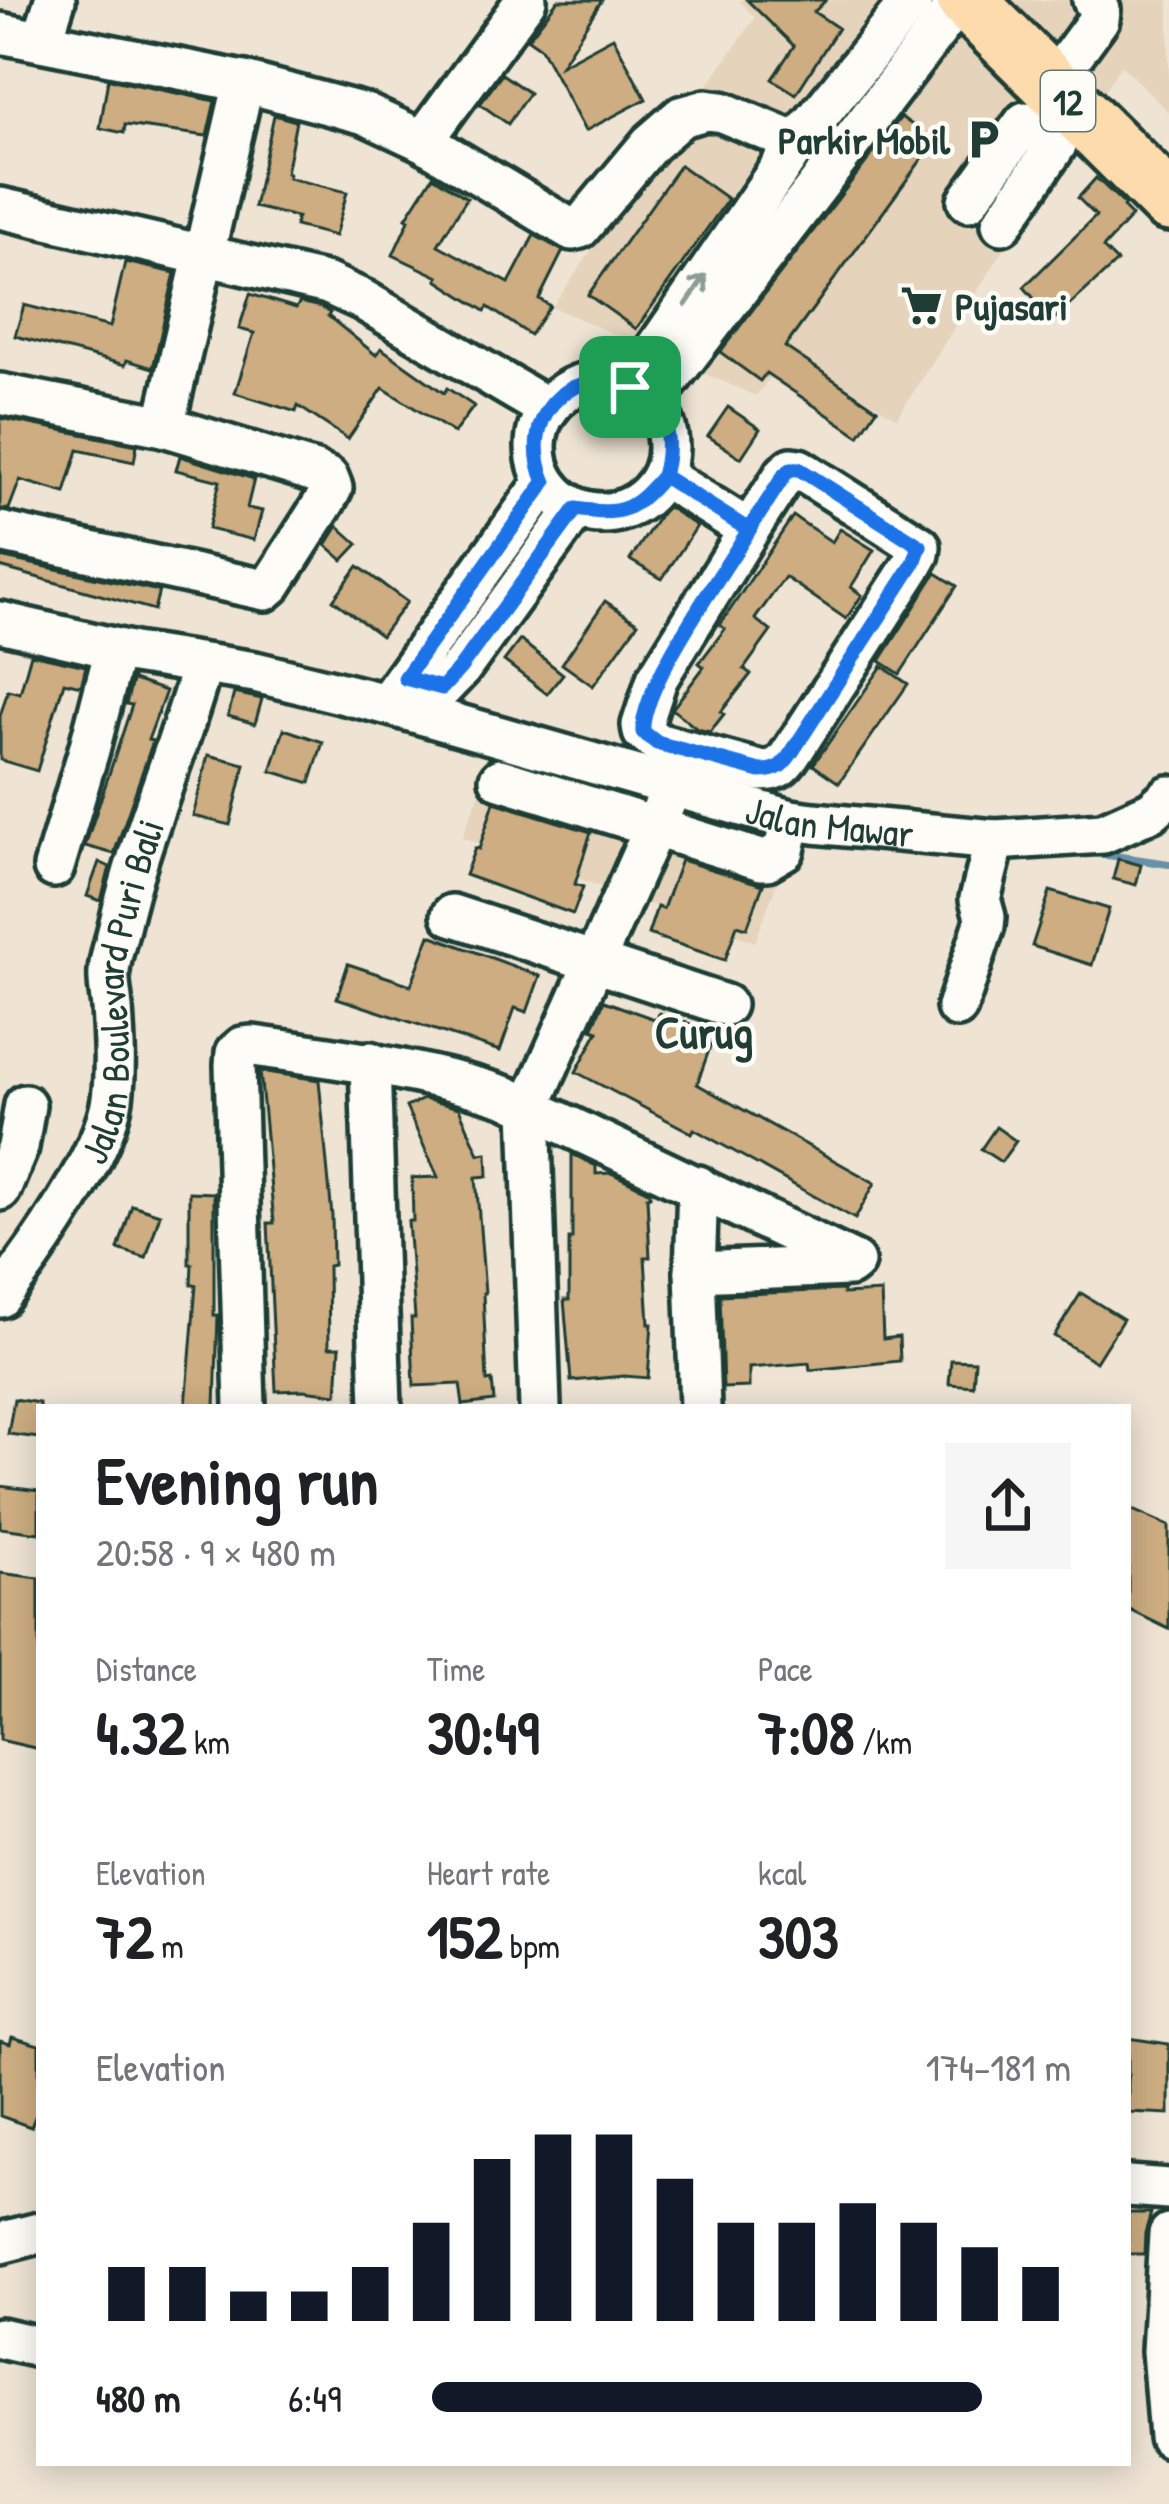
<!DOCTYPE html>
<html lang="en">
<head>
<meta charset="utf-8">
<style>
	:root { --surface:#fff; --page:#f6f6f6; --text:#202124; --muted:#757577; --accent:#111827 }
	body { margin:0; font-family:"Patrick Hand",sans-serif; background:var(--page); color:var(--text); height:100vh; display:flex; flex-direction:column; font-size:45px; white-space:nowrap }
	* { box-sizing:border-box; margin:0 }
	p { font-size:39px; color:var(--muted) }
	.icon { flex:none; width:66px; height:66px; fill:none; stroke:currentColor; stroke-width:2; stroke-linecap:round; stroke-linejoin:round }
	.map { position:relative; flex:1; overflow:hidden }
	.drawer { position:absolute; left:36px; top:1404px; width:1095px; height:1062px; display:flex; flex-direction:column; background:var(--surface); border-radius:0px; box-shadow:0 6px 30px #0003 }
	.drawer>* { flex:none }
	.pin { position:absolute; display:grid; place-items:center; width:102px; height:102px; color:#fff; margin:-51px; border-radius:24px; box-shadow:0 6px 18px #0006 }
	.round { display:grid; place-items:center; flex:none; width:126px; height:126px; border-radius:0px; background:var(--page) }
	.head { display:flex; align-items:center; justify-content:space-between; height:204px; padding:0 60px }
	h1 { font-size:66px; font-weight:800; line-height:90px }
	.metrics { display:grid; grid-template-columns:repeat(3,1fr); gap:18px; height:204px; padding:12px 60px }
	.metrics div { display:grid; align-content:center }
	.metrics b { font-size:60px; font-weight:800 }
	.metrics small { font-size:33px; font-weight:400 }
	.metrics p { font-size:33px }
	.chart { height:336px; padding:24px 60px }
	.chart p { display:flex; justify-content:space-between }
	.chart svg { width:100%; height:216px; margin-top:12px; stroke:var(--accent); stroke-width:6 }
	ul { padding:0 60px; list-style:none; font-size:39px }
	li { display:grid; grid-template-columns:192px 144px 1fr; align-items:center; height:90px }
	li i { height:30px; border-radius:15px; background:var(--accent) }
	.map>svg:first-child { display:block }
	.built { fill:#e5d4bb }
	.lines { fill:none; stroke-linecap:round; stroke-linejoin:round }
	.stream { stroke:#6890a7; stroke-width:8 }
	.building { fill:#cdad81; stroke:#1f3d34; stroke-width:3 }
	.minor-casing { stroke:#1f3d34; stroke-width:48 }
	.highway-casing { stroke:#1f3d34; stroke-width:66 }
	.minor { stroke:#fdfcf7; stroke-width:39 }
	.highway { stroke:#fedbac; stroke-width:57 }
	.oneway { stroke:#8e9c96 }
	.route-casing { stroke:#fff; stroke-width:24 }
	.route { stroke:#1a73e8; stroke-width:15 }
	.labels { text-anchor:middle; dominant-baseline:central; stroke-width:9; stroke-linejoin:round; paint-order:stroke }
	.shield { fill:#fdfcf7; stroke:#62766e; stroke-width:3 }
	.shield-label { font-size:36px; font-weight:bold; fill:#1f3d34 }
	.poi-label { font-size:39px; font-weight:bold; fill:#1f3d34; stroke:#fdfcf7; text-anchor:end }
	.street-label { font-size:39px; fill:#1f3d34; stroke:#fdfcf7 }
	.quarter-label { font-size:45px; font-weight:bold; fill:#1f3d34; stroke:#fdfcf7 }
</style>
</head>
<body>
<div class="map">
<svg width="1169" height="2504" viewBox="0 0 1169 2504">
	<rect width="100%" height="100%" fill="#efe4d4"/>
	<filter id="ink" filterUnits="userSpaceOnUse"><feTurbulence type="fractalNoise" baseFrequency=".00833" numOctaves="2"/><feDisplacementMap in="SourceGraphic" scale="24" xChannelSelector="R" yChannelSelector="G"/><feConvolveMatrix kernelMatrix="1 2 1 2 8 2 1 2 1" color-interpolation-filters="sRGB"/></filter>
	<g filter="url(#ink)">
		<g class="built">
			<path d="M739 0H1169V113L1121 65 897 418 790 352 756 396 552 307 755 18Z"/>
			<path d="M501 740 794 838 755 942 462 837Z"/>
		</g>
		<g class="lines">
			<path class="stream" d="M1087 852 1169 864"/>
		</g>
		<g class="building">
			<path d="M558 0H602L561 65 613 37 646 99 585 131 541 48 528 39Z"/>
			<path d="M747 0H826L814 12 838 28 796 94 772 79 794 46Z"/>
			<path d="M502 74 529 93 508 124 480 104Z"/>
			<path d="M108 79 215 101 207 136 125 125 124 133 100 128Z"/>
			<path d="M274 115 296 121 286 173 289 174 288 178 347 192 335 236 295 226 297 217 254 207Z"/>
			<path d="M901 117 935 141 785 347 877 409 859 436 766 373 760 381 720 352Z"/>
			<path d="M680 165 728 199 636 329 588 295Z"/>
			<path d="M433 176 467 198 438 245 509 283 534 235 563 251 539 299 550 306 530 335 488 307 485 311 437 280 439 277 393 255 409 220 406 218Z"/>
			<path d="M1096 178 1125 205 1123 207 1132 216 1103 248 1117 262 1053 320 1024 287 1096 216 1078 198Z"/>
			<path d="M125 262 175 273 153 368 127 360 125 365 15 336 24 305 110 327Z"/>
			<path d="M250 294 296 308 300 302 321 307 330 313 328 316 376 355 381 348 444 393 447 388 474 406 454 433 383 388 348 439 298 406 296 412 235 393 254 333 239 329Z"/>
			<path d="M728 407 760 429 741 458 708 436Z"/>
			<path d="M0 418 137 445 134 462 78 450 65 493 20 480 9 509H0Z"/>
			<path d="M180 456 254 479 247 508 262 511 254 540 208 529 220 481 176 470Z"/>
			<path d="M666 506 697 526 662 579 630 560Z"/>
			<path d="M793 516 832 542 840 529 874 550 851 587 862 595 846 619 785 577 755 619 771 631 744 669 751 674 721 712 724 714 710 732 697 729 672 709 704 667 699 663 725 629 720 625Z"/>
			<path d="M338 526 358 544 343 560 326 545Z"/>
			<path d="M0 557 159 591 154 610 0 567Z"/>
			<path d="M358 566 407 602 381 636 333 600Z"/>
			<path d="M936 573 957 586 900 674 880 661Z"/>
			<path d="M605 601 638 623 593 686 562 664Z"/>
			<path d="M520 640 563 674 547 694 504 661Z"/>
			<path d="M31 654 86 666 81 686 64 682 37 771 0 760V716L8 690 20 693Z"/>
			<path d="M882 666 908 684 839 783 813 765Z"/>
			<path d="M133 677V680L166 691 148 740 153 741 114 854 85 846 132 705 126 704Z"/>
			<path d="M234 693 262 699 255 724 228 716Z"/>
			<path d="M284 729 323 742 310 783 271 771Z"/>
			<path d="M208 755 245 764 230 825 193 816Z"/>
			<path d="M494 802 591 832 575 884 583 887 573 914 465 875 475 848 479 849Z"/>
			<path d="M1118 859 1141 865 1136 885 1113 879Z"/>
			<path d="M681 860 763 885 747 928 737 925 725 960 648 934 657 907 663 909Z"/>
			<path d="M99 862 110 867 101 901 87 896Z"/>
			<path d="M1050 891 1109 909 1092 965 1032 946Z"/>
			<path d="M430 935 540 976 527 1012 515 1008 500 1051 337 998 348 964 411 985Z"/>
			<path d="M604 1001 657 1020 659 1013 715 1033 697 1084 875 1183 855 1219 694 1129 692 1133 576 1072 598 1031 592 1029Z"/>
			<path d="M260 1071 319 1080 332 1216 333 1265 328 1266 329 1347H340L337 1394 303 1390 276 1391 268 1223H274Z"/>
			<path d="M424 1099 459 1108 479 1154 487 1153 488 1176 476 1177 485 1293H483L487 1381 492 1380 494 1401 463 1405 460 1384 414 1386 411 1318H415L408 1221H413L412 1178 438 1177 406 1107Z"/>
			<path d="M996 1127 1016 1141 1001 1162 981 1149Z"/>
			<path d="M572 1154 596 1166V1174L611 1173 650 1192V1196L647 1197 650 1257H645L649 1324H652L648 1378 624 1376 571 1381 564 1300H569V1239H572Z"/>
			<path d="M189 1192 214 1193V1315H218L215 1407 186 1406 196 1285H191L192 1264H189Z"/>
			<path d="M132 1205 160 1214 146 1258 118 1249Z"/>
			<path d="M843 1290V1294L881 1292 883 1339 899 1337 900 1361 810 1370 809 1363 749 1368V1387L723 1388 720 1295Z"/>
			<path d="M1081 1293 1123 1319 1096 1362 1054 1336Z"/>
			<path d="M951 1360 975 1361 973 1386 949 1384Z"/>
			<path d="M14 1399 39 1403V1438L8 1434Z"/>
			<path d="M0 1486 39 1491V1533L0 1528Z"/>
			<path d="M1128 1508 1169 1526V1629L1128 1609Z"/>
			<path d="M0 1573 39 1578V1749L0 1740Z"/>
			<path d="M12 2037 39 2045V2107L31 2127 0 2116V2041L10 2044Z"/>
			<path d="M1128 2038 1169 2044V2114L1128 2112Z"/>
			<path d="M1128 2213H1151L1145 2233 1144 2254H1128Z"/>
		</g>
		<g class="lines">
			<defs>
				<g id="minor">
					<path d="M0 33 244 82 365 114 423 141 572 230 580 228 650 144 681 117 706 110 722 112 797 143"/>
					<path d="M42 41 55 0"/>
					<path d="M1067 63 1099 19 1100 10 1093 0"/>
					<path d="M423 141 526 0"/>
					<path d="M968 201 1025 122 1056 145 1002 224"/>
					<path d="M0 208 328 284 363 300 548 409"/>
					<circle cx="602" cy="447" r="66"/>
					<path d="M630 387 797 143 912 0"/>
					<path d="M0 394 164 426"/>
					<path d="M652 402 960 0"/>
					<path d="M663 476 749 530 785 474 792 468 799 469 920 546 919 554 914 563 792 752C783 766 777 771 760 771L657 743 643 732 642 725 657 679 749 530"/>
					<path d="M0 532 265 590 272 584 325 501 332 488 328 478 315 472 164 426 244 82"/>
					<path id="s1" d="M0 622 134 653 255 672 386 704 791 820 814 823 995 840 1103 833 1152 811 1169 796"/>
					<path d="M405 678 442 688 461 668 576 509"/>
					<path d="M386 704 545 482"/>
					<path d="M500 779 761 860H767L784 850 791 820"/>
					<path d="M54 867 89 750 115 649"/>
					<path d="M452 915 725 1005"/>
					<path d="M957 1007 984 926 985 917 980 899 995 840"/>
					<path d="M370 1062 381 1407"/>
					<path d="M698 1186 695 1272 700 1407"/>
					<path d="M0 1190 18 1147 25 1105"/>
					<path id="s2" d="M0 1297C35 1254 105 1153 112 1099 116 1070 114 1038 112 1008 111 996 108 983 109 972 110 957 116 941 119 927 139 837 178 754 202 665"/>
					<path d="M245 1407 235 1065 236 1053 243 1047 253 1046C339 1058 424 1070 507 1097L854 1262 849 1266 695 1272"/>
					<path d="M540 1407 530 1107 673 785"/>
					<path d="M1128 2186 1169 2189"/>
					<path d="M1169 2234 1162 2351 1169 2437"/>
					<path d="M0 2243 39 2233"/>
					<path d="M0 2338 39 2347"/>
				</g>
				<path id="highway" d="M966 0 1169 202"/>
			</defs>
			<use href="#minor" class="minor-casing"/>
			<use href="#highway" class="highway-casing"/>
			<use href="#minor" class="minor"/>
			<use href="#highway" class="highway"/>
		</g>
		<defs><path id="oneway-shaft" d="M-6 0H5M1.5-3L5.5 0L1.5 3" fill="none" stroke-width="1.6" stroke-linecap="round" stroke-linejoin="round" transform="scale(3)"/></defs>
		<use class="oneway" href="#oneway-shaft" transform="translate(696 290) rotate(-56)"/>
	</g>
	<g class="lines" filter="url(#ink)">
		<defs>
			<path id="route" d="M630 387C565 364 518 421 545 482L405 678 442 688 460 668 576 509C622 516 633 511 663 476L749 530C724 571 639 690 643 732L657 743 760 771C777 771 783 766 792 752L914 563 920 546 799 469H792L785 474 749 530 663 476C674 434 666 411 630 387"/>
		</defs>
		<use href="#route" class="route-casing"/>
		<use href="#route" class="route"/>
	</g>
	<defs>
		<symbol id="parking-bare" viewBox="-9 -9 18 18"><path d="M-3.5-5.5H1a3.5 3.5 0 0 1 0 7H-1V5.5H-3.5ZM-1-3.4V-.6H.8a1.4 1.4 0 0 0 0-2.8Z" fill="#1f3d34" stroke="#fdfcf7" stroke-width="2.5" paint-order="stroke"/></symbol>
		<symbol id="supermarket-bare" viewBox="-9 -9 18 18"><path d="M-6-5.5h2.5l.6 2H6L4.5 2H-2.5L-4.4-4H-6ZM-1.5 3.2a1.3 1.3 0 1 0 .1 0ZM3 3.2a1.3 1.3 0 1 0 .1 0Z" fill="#1f3d34" stroke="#fdfcf7" stroke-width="2.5" paint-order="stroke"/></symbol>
	</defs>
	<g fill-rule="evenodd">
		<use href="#parking-bare" x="954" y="110" width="59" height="59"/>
		<use href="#supermarket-bare" x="892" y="276" width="59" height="59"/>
	</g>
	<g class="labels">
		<rect class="shield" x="1041" y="71" width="54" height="60" rx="9"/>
		<g class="shield-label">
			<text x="1068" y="101">12</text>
		</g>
		<g class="poi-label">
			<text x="950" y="139">Parkir Mobil</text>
			<text x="955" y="305" text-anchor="start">Pujasari</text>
		</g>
		<g class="street-label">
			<text stroke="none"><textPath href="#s1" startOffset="855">Jalan Mawar</textPath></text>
			<text stroke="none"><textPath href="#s2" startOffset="339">Jalan Boulevard Puri Bali</textPath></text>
		</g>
		<g class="quarter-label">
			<text x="704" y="1031">Curug</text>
		</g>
	</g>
</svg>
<div class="pin" style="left:630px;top:387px;background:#1e9e55"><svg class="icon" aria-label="arrive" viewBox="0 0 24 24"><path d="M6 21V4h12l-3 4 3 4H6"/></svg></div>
<section class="drawer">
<div class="head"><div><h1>Evening run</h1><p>20:58 · 9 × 480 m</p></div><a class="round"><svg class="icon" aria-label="share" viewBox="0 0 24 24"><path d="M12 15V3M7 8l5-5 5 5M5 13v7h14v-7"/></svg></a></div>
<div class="metrics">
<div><p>Distance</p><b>4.32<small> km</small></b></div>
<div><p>Time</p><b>30:49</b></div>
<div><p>Pace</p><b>7:08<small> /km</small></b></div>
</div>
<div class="metrics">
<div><p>Elevation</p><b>72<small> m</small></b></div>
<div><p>Heart rate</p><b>152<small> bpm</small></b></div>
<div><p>kcal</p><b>303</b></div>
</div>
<div class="chart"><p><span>Elevation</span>174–181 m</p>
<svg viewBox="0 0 160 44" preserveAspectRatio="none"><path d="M5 44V33M15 44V33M25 44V38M35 44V38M45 44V33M55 44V24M65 44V11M75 44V6M85 44V6M95 44V15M105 44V24M115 44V24M125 44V20M135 44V24M145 44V29M155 44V33"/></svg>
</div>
<ul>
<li><b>480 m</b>6:49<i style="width:86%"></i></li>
</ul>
</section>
</div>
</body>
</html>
